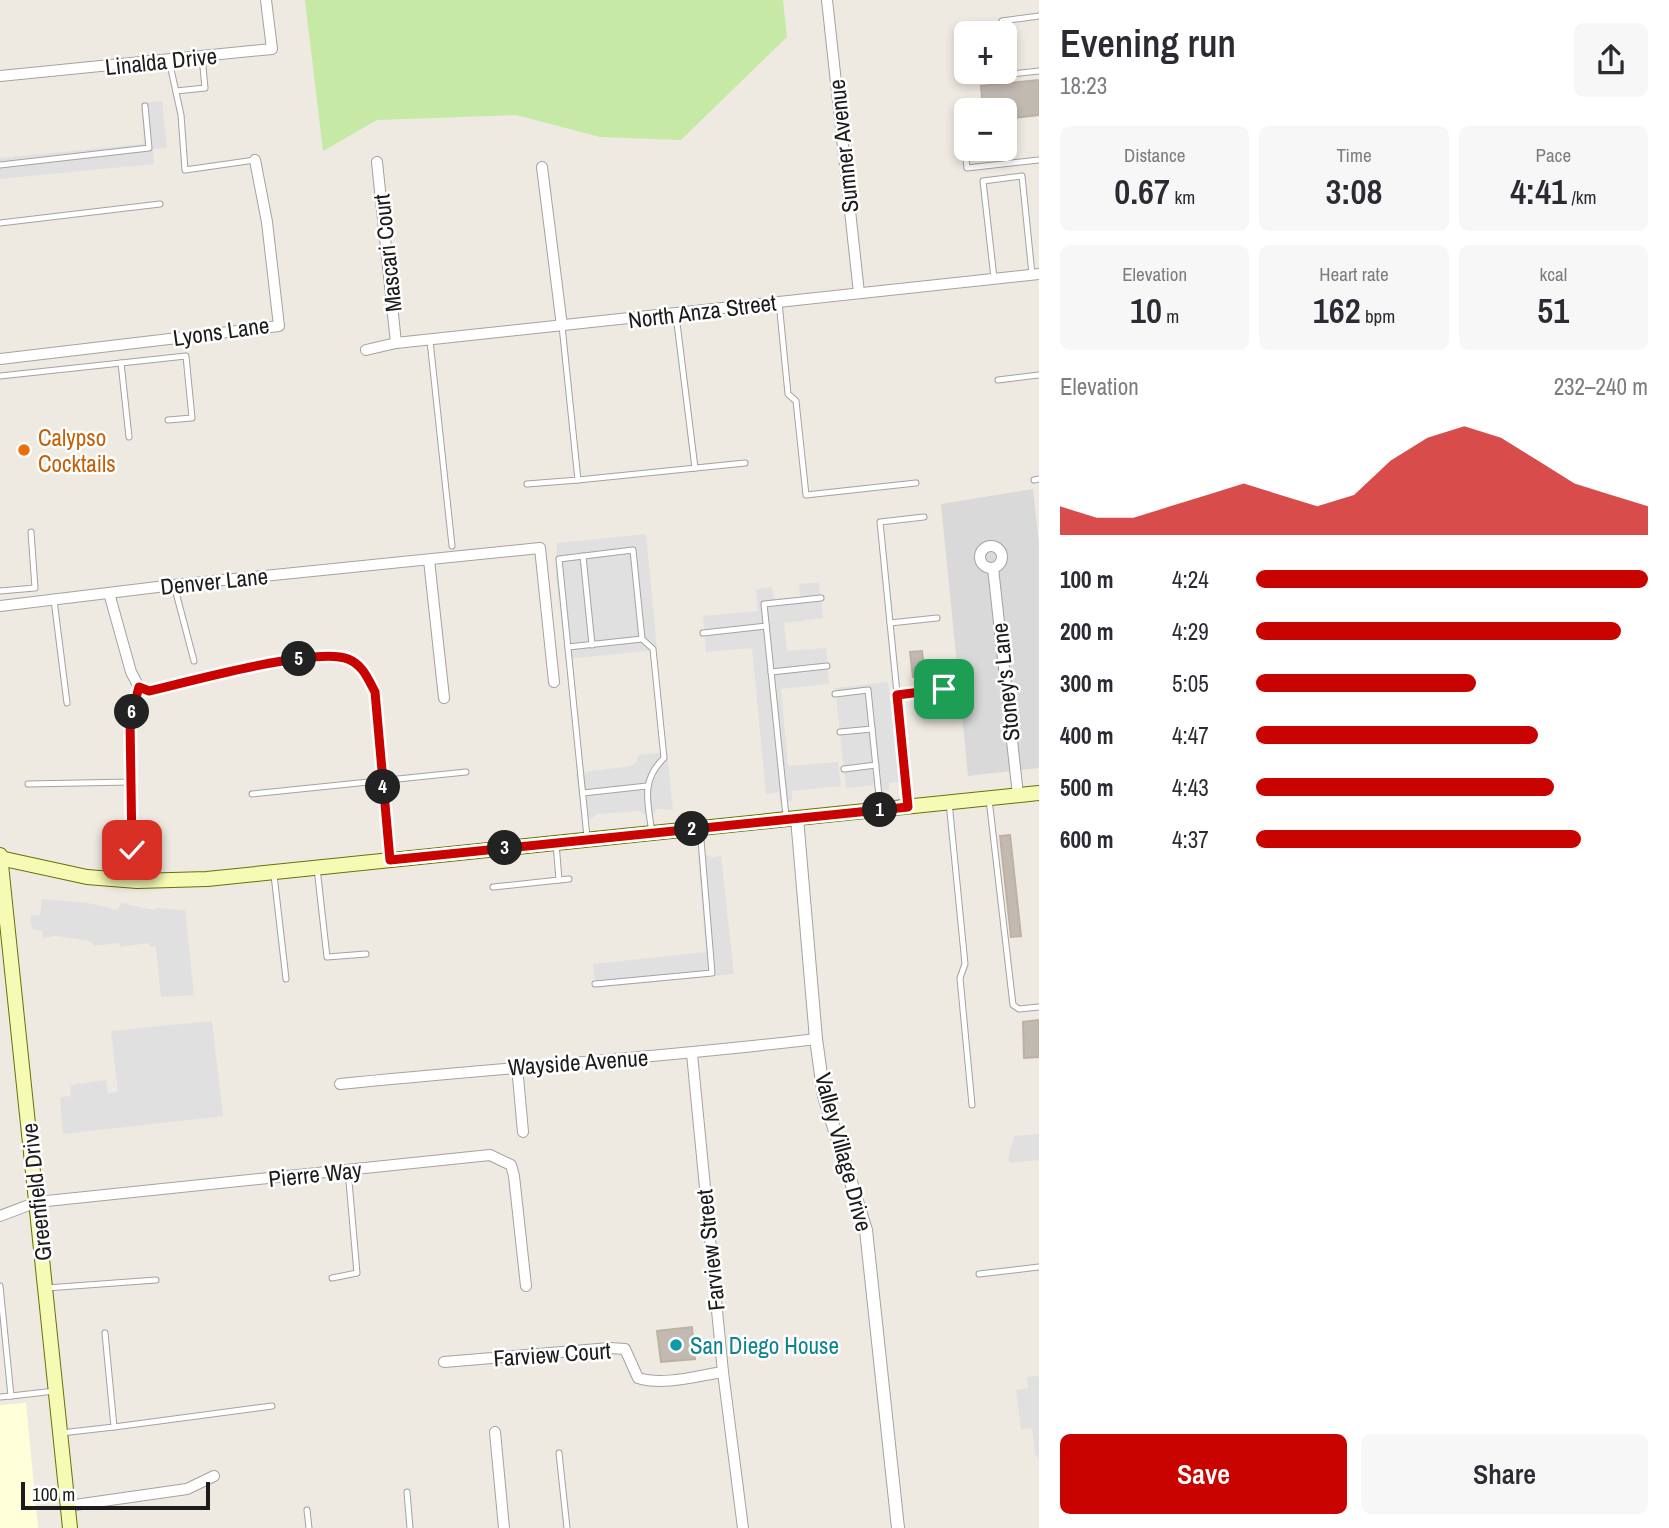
<!DOCTYPE html>
<html lang="en">
<head>
<meta charset="utf-8">
<style>
	:root { --surface:#fff; --page:#f7f7f7; --text:#2b2b33; --muted:#7c7c81; --accent:#c80300 }
	body { margin:0; font-family:"Archivo Narrow",sans-serif; background:var(--page); color:var(--text); height:100vh; display:flex; flex-direction:column; font-size:26px; white-space:nowrap }
	* { box-sizing:border-box; margin:0 }
	p { font-size:23px; color:var(--muted) }
	.icon { flex:none; width:38px; height:38px; fill:none; stroke:currentColor; stroke-width:2; stroke-linecap:round; stroke-linejoin:round }
	.map { position:relative; flex:1; overflow:hidden }
	.panel { display:flex; flex-direction:column; background:var(--surface); width:630px }
	.panel>* { flex:none }
	.buttons { position:absolute; left:954px; top:21px; display:grid; gap:14px }
	.buttons a { display:grid; place-items:center; width:63px; height:63px; border-radius:10px; background:var(--surface); box-shadow:0 4px 10px #0003; font-size:35px }
	.scale { position:absolute; left:21px; bottom:18px; width:189px; box-sizing:border-box; padding-left:7px; border:4px solid #1c1c1c; border-top:0; font-size:19px; line-height:24px; white-space:nowrap; color:#1c1c1c; -webkit-text-stroke:5px #fff; paint-order:stroke }
	.pin { position:absolute; display:grid; place-items:center; width:60px; height:60px; color:#fff; margin:-30px; border-radius:14px; box-shadow:0 4px 10px #0006 }
	.km { position:absolute; width:35px; height:35px; margin:-18px; border-radius:50%; background:#222; color:#fff; font-size:19px; line-height:35px; text-align:center }
	.round { display:grid; place-items:center; flex:none; width:74px; height:74px; border-radius:10px; background:var(--page) }
	.summary { display:flex; align-items:center; justify-content:space-between; height:119px; padding:0 21px }
	h1 { font-size:38px; font-weight:600; line-height:52px }
	.stats { display:grid; grid-template-columns:repeat(3,1fr); gap:10px; height:119px; padding:7px 21px }
	.stats div { display:grid; align-content:center; border-radius:10px; background:var(--page); text-align:center }
	.stats b { font-size:35px; font-weight:600 }
	.stats small { font-size:19px; font-weight:400 }
	.stats p { font-size:19px }
	.chart { height:196px; padding:14px 21px }
	.chart p { display:flex; justify-content:space-between }
	.chart svg { width:100%; height:126px; margin-top:7px; fill:var(--accent); opacity:.7 }
	.action { display:flex; gap:14px; margin-top:auto; padding:14px 21px }
	.action a { flex:1; height:80px; border-radius:10px; background:var(--accent); color:#fff; font-size:28px; font-weight:600; line-height:80px; text-align:center }
	.action a+a { background:var(--page); color:var(--text) }
	ul { padding:0 21px; list-style:none; font-size:23px }
	li { display:grid; grid-template-columns:112px 84px 1fr; align-items:center; height:52px }
	li i { height:18px; border-radius:9px; background:var(--accent) }
	main { display:flex; flex:1; min-height:0 }
	.map>svg:first-child { display:block }
	.residential { fill:#dad9d9 }
	.education { fill:#ffffd9 }
	.grass { fill:#c6e9a6 }
	.parking { fill:#e0e0e0 }
	.building { fill:#c2b9b1; stroke:#bfb0a4; stroke-width:2 }
	.lines { fill:none; stroke-linecap:round; stroke-linejoin:round }
	.service-casing { stroke:#a3a3a3; stroke-width:7 }
	.minor-casing { stroke:#a3a3a3; stroke-width:12 }
	.tertiary-casing { stroke:#a3a3a3; stroke-width:14 }
	.secondary-casing { stroke:#657304; stroke-width:16 }
	.service { stroke:#fff; stroke-width:5 }
	.minor { stroke:#fff; stroke-width:10 }
	.tertiary { stroke:#fff; stroke-width:12 }
	.secondary { stroke:#f5fab4; stroke-width:14 }
	.route-casing { stroke:#fff; stroke-width:14 }
	.route { stroke:#c80300; stroke-width:9 }
	.food-dot { fill:#e8710a; stroke:#fff; stroke-width:2.5 }
	.culture-dot { fill:#0f9aa8; stroke:#fff; stroke-width:2.5 }
	.labels { text-anchor:middle; dominant-baseline:central; stroke-width:5; stroke-linejoin:round; paint-order:stroke }
	.street-label { font-size:23px; fill:#1c1c1c; stroke:#fff }
	.food-label { font-size:23px; fill:#c56008; stroke:#fff; text-anchor:start }
	.culture-label { font-size:23px; fill:#0d838f; stroke:#fff; text-anchor:start }
</style>
</head>
<body>
<main>
<div class="map">
<svg width="1039" height="1528" viewBox="0 0 1039 1528">
	<rect width="100%" height="100%" fill="#eeeae2"/>
	<path class="residential" d="M1033 489 1039 544V768L968 776 941 504Z"/>
	<path class="education" d="M26 1403 38 1528H0V1405Z"/>
	<path class="grass" d="M305 0H783L787 37 681 140 600 137 516 115 377 120 323 151Z"/>
	<g class="parking">
		<path d="M162 101 167 148 153 149 154 164 0 179V158L144 144 141 103Z"/>
		<path d="M646 534 657 650 566 659 556 576 557 543Z"/>
		<path d="M819 582 823 618 784 623 787 651 826 648 829 684 781 689 788 766 838 762 841 786 792 791V801L780 802 779 792 766 794 752 648 706 652 703 616 758 611 756 589 772 587 774 599 800 597 799 584Z"/>
		<path d="M888 682 900 782 889 783V790L875 792 874 785 846 788 835 688Z"/>
		<path d="M667 752 673 810 656 809 654 813 642 814 640 811 597 814 592 818 582 819 576 773 631 766 636 763 638 755Z"/>
		<path d="M710 855 711 858 721 856 734 974 596 988 593 964 706 952 698 857Z"/>
		<path d="M42 899 88 903 118 910 121 903 154 910 157 908 185 910 194 995 161 997 156 947 149 946V943L120 947 119 943 94 946 91 941 55 936 43 938 42 931 32 929 30 916 40 915Z"/>
		<path d="M212 1021 223 1116 63 1134 60 1097 71 1096 70 1085 106 1080 108 1093 118 1092 111 1031Z"/>
		<path d="M1039 1134V1160L1011 1163 1008 1159 1014 1136Z"/>
		<path d="M1039 1376V1460L1035 1454 1032 1428 1021 1429 1016 1390 1028 1388 1027 1377Z"/>
	</g>
	<g class="building">
		<path d="M1039 80V115L1004 119V110H983L981 86Z"/>
		<path d="M922 651 925 676 913 677 910 652Z"/>
		<path d="M1010 835 1021 936 1011 937 1000 836Z"/>
		<path d="M1039 1020V1057L1024 1058 1023 1022Z"/>
		<path d="M692 1327 695 1359 661 1362 657 1331Z"/>
	</g>
	<g class="lines">
		<defs>
			<g id="service">
				<path d="M1002 21 1039 16"/>
				<path d="M169 60 181 115 185 170 255 160"/>
				<path d="M975 72V78L1039 71"/>
				<path d="M176 91 205 88 202 57"/>
				<path d="M965 149 967 168 1039 160"/>
				<path d="M0 165 149 148 145 106"/>
				<path d="M0 223 160 204"/>
				<path d="M994 278 983 181 1022 176 1032 274"/>
				<path d="M779 302 788 394 796 401 806 495 916 483"/>
				<path d="M676 315 695 468"/>
				<path d="M430 341 452 546"/>
				<path d="M121 363 129 437"/>
				<path d="M0 376 186 356 192 418 168 420"/>
				<path d="M998 380 1039 375"/>
				<path d="M578 480 745 463"/>
				<path d="M1034 480 1039 479"/>
				<path d="M527 484 578 480 562 326"/>
				<path d="M583 556 592 645"/>
				<path d="M174 585 194 661"/>
				<path d="M0 591 35 588 31 532"/>
				<path d="M54 600 67 703"/>
				<path d="M890 623 937 618"/>
				<path d="M703 633 766 626"/>
				<path d="M568 647 642 639"/>
				<path d="M771 672 827 666"/>
				<path d="M835 694 868 690 880 806"/>
				<path d="M897 695 944 689"/>
				<path d="M840 732 872 729"/>
				<path d="M844 769 876 765"/>
				<path d="M28 784 131 782"/>
				<path d="M583 793 647 786"/>
				<path d="M252 794 466 772"/>
				<path d="M989 799 1013 1005 1019 1009 1039 1007"/>
				<path d="M949 802 965 964 960 978 972 1105"/>
				<path d="M908 804 880 522 924 517"/>
				<path d="M786 816 764 604 821 598"/>
				<path d="M587 837 559 559 633 550 642 639 653 649 664 758C640 781 648 803 652 833"/>
				<path d="M556 843 559 880 569 879"/>
				<path d="M132 850 130 720 139 687"/>
				<path d="M317 868 327 957 366 954"/>
				<path d="M274 875 286 979"/>
				<path d="M493 887 559 880"/>
				<path d="M595 984 712 973 700 828"/>
				<path d="M979 1274 1039 1267"/>
				<path d="M332 1278 357 1273 348 1170"/>
				<path d="M0 1286 11 1396 55 1391"/>
				<path d="M46 1288 156 1280"/>
				<path d="M0 1397 11 1396"/>
				<path d="M114 1427 272 1406"/>
				<path d="M61 1433 114 1427 105 1333"/>
				<path d="M559 1453 567 1528"/>
				<path d="M407 1492 410 1528"/>
				<path d="M307 1510 309 1528"/>
			</g>
			<g id="minor">
				<path d="M827 0 859 293"/>
				<path d="M0 76 272 49 266 0"/>
				<path d="M377 162 396 343"/>
				<path d="M542 167 562 326"/>
				<path d="M366 350 396 343 1039 274"/>
				<path d="M0 359 279 326 267 222 255 160"/>
				<circle cx="991" cy="557" r="11"/>
				<path d="M429 560 444 698"/>
				<path d="M993 568 1018 795"/>
				<path d="M109 593 131 672 139 687 149 691C188 682 317 646 348 659 363 665 368 679 375 692L390 860"/>
				<path d="M0 606 174 585 540 548 554 682"/>
				<path d="M692 1054 723 1372 743 1528"/>
				<path d="M517 1066 523 1132"/>
				<path d="M340 1084C499 1068 658 1058 816 1039"/>
				<path d="M0 1216 37 1202 490 1155 511 1165 514 1176 526 1286"/>
				<path d="M444 1362 610 1348 625 1349 638 1378C664 1386 696 1376 723 1372"/>
				<path d="M495 1432 504 1528"/>
				<path d="M68 1506 187 1489 214 1476"/>
			</g>
			<path id="tertiary" d="M797 818 816 1039 824 1096 866 1230 898 1528"/>
			<g id="secondary">
				<path d="M0 855 70 1528"/>
				<path d="M0 858 87 877 137 881 207 879 1039 793"/>
			</g>
		</defs>
		<use href="#service" class="service-casing"/>
		<use href="#minor" class="minor-casing"/>
		<use href="#tertiary" class="tertiary-casing"/>
		<use href="#secondary" class="secondary-casing"/>
		<use href="#service" class="service"/>
		<use href="#minor" class="minor"/>
		<use href="#tertiary" class="tertiary"/>
		<use href="#secondary" class="secondary"/>
	</g>
	<g class="lines">
		<defs>
			<path id="route" d="M132 850 130 720 139 687 149 691C188 682 317 646 348 659 363 665 368 679 375 692L390 860 908 807 897 695 944 689"/>
		</defs>
		<use href="#route" class="route-casing"/>
		<use href="#route" class="route"/>
	</g>
	<circle class="food-dot" cx="24" cy="450" r="7"/>
	<circle class="culture-dot" cx="676" cy="1345" r="7"/>
	<g class="labels">
		<g class="street-label">
			<text transform="translate(161 61) rotate(-6)">Linalda Drive</text>
			<text transform="translate(843 146) rotate(-96)">Sumner Avenue</text>
			<text transform="translate(387 253) rotate(-96)">Mascari Court</text>
			<text transform="translate(702 311) rotate(-7)">North Anza Street</text>
			<text transform="translate(221 331) rotate(-8)">Lyons Lane</text>
			<text transform="translate(214 581) rotate(-6)">Denver Lane</text>
			<text transform="translate(1005 682) rotate(-96)">Stoney's Lane</text>
			<text transform="translate(578 1062) rotate(-4)">Wayside Avenue</text>
			<text transform="translate(844 1152) rotate(75)">Valley Village Drive</text>
			<text transform="translate(315 1174) rotate(-6)">Pierre Way</text>
			<text transform="translate(36 1192) rotate(-96)">Greenfield Drive</text>
			<text transform="translate(710 1250) rotate(-96)">Farview Street</text>
			<text transform="translate(552 1354) rotate(-4)">Farview Court</text>
		</g>
		<g class="food-label">
			<text x="38" y="437">Calypso<tspan x="38" dy="26">Cocktails</tspan></text>
		</g>
		<g class="culture-label">
			<text x="690" y="1345">San Diego House</text>
		</g>
	</g>
</svg>
<div class="buttons">
<a>+</a>
<a>−</a>
</div>
<div class="scale">100 m</div>
<div class="pin" style="left:944px;top:689px;background:#1e9e55"><svg class="icon" aria-label="arrive" viewBox="0 0 24 24"><path d="M6 21V4h12l-3 4 3 4H6"/></svg></div>
<div class="pin" style="left:132px;top:850px;background:#d93025"><svg class="icon" aria-label="check" viewBox="0 0 24 24"><path d="M5 12l5 5 9-10"/></svg></div>
<b class="km" style="left:880px;top:810px">1</b>
<b class="km" style="left:692px;top:829px">2</b>
<b class="km" style="left:505px;top:848px">3</b>
<b class="km" style="left:383px;top:787px">4</b>
<b class="km" style="left:299px;top:659px">5</b>
<b class="km" style="left:132px;top:712px">6</b>
</div>
<section class="panel">
<div class="summary"><div><h1>Evening run</h1><p>18:23</p></div><a class="round"><svg class="icon" aria-label="share" viewBox="0 0 24 24"><path d="M12 15V3M7 8l5-5 5 5M5 13v7h14v-7"/></svg></a></div>
<div class="stats">
<div><p>Distance</p><b>0.67<small> km</small></b></div>
<div><p>Time</p><b>3:08</b></div>
<div><p>Pace</p><b>4:41<small> /km</small></b></div>
</div>
<div class="stats">
<div><p>Elevation</p><b>10<small> m</small></b></div>
<div><p>Heart rate</p><b>162<small> bpm</small></b></div>
<div><p>kcal</p><b>51</b></div>
</div>
<div class="chart"><p><span>Elevation</span>232–240 m</p>
<svg viewBox="0 0 160 44" preserveAspectRatio="none"><path d="M0 44V34L10 38L20 38L30 34L40 30L50 26L60 30L70 34L80 30L90 18L100 10L110 6L120 10L130 18L140 26L150 30L160 34V44z"/></svg>
</div>
<ul>
<li><b>100 m</b>4:24<i style="width:100%"></i></li>
<li><b>200 m</b>4:29<i style="width:93%"></i></li>
<li><b>300 m</b>5:05<i style="width:56%"></i></li>
<li><b>400 m</b>4:47<i style="width:72%"></i></li>
<li><b>500 m</b>4:43<i style="width:76%"></i></li>
<li><b>600 m</b>4:37<i style="width:83%"></i></li>
</ul>
<div class="action"><a>Save</a><a>Share</a></div>
</section>
</main>
</body>
</html>
